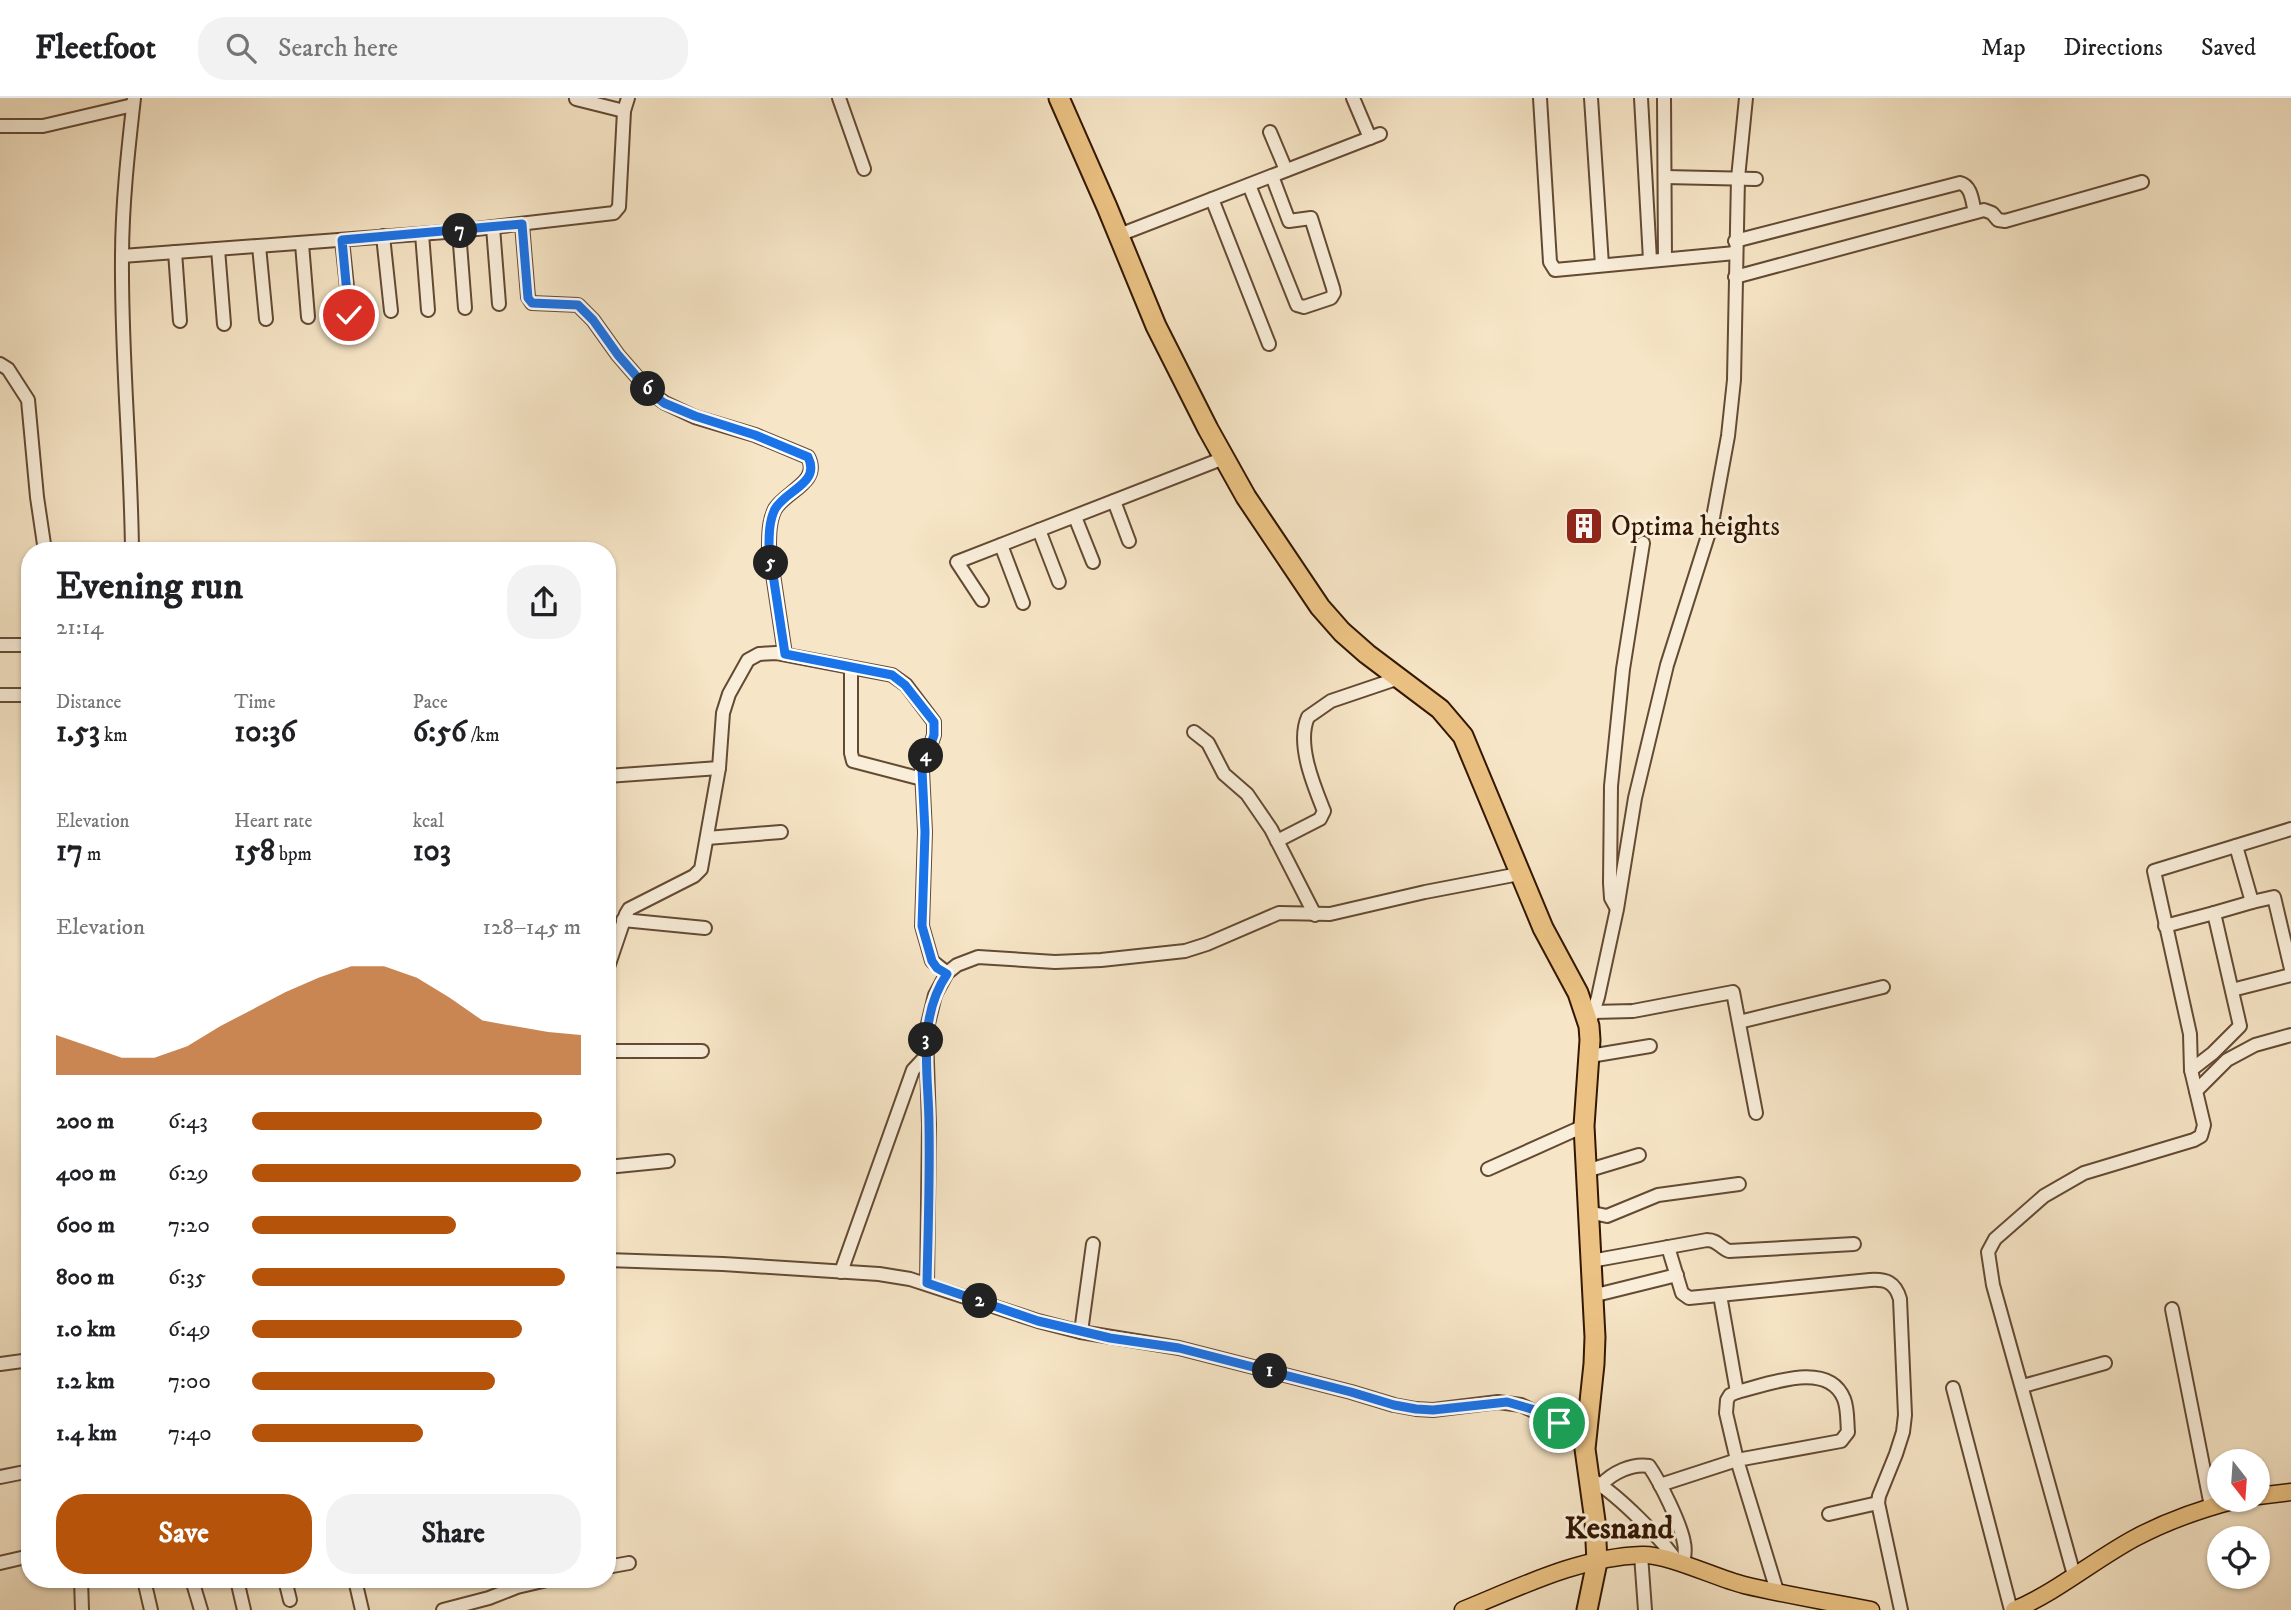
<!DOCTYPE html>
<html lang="en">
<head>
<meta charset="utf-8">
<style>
	:root { --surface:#fff; --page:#f2f2f2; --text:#202124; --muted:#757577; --line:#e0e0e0; --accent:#b45309 }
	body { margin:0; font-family:"IM FELL DW Pica",serif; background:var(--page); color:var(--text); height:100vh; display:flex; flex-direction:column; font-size:26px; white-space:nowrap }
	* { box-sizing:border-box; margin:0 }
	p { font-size:23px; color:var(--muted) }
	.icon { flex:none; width:38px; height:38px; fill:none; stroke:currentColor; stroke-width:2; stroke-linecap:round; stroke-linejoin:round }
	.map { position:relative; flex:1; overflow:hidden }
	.sheet { position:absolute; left:21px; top:444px; width:595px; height:1046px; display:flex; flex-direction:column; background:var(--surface); border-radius:28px; box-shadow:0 2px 5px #0004 }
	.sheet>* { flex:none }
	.needle { width:46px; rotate:163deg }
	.tools { position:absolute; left:2207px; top:1351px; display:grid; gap:14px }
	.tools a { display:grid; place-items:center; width:63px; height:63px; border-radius:50%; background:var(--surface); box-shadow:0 2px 5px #0004; font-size:35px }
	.pin { position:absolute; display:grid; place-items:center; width:60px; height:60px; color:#fff; margin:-30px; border:4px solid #fff; border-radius:50%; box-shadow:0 2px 7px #0007 }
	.km { position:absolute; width:35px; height:35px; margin:-18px; border-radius:50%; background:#222; color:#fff; font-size:19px; line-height:35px; text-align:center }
	.round { display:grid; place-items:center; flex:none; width:74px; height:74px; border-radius:28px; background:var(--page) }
	.summary { display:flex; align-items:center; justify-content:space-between; height:119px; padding:0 35px }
	h1 { font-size:38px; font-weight:800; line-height:52px }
	.metrics { display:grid; grid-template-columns:repeat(3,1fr); gap:10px; height:119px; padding:7px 35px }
	.metrics div { display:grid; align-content:center }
	.metrics b { font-size:30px; font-weight:800 }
	.metrics small { font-size:19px; font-weight:400 }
	.metrics p { font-size:19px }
	.chart { height:196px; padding:14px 35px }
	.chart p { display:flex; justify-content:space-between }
	.chart svg { width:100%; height:126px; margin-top:7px; fill:var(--accent); opacity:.7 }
	.button { display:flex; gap:14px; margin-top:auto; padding:14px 35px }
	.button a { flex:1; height:80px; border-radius:28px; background:var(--accent); color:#fff; font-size:28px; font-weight:800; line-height:80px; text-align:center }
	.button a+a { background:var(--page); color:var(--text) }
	ul { padding:0 35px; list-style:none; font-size:23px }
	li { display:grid; grid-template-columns:112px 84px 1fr; align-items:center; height:52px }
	li i { height:18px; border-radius:9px; background:var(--accent) }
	header { display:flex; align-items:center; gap:42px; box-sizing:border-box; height:98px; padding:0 35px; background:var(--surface); border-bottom:2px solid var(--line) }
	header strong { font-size:33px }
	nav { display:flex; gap:38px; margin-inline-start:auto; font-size:24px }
	.search { width:490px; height:63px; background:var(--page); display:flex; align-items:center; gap:18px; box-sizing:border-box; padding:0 24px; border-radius:28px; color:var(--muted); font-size:26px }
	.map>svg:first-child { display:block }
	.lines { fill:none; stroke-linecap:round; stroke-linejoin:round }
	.minor-casing { stroke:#644a33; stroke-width:16 }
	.major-casing { stroke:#331702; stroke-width:19 }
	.highway-casing { stroke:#331702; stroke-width:23 }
	.minor { stroke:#f9eeda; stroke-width:12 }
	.major { stroke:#ebc283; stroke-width:16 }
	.highway { stroke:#ebc283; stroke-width:19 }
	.route-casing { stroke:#fff; stroke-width:14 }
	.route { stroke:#1a73e8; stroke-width:9 }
	.labels { text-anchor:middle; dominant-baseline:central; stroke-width:6; stroke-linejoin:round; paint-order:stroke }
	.poi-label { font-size:28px; fill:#331702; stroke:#f9eeda; text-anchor:start }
	.quarter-label { font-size:32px; font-weight:bold; fill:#331702; stroke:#f9eeda }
</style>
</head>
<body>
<header>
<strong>Fleetfoot</strong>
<div class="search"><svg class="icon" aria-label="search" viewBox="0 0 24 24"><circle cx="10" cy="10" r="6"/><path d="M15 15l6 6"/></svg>Search here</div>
<nav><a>Map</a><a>Directions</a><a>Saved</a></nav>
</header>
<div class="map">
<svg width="2291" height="1512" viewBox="0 0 2291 1512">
	<rect width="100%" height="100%" fill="#f6e5c6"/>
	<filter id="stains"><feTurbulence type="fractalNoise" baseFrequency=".00286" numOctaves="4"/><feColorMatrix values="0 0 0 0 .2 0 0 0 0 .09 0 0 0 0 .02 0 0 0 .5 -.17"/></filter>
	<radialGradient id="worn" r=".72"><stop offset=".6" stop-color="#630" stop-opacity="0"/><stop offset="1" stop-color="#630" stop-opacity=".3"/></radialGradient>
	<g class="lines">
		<defs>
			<g id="minor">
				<path d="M839 0 864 71"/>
				<path d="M1353 0 1370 40"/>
				<path d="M1540 0 1550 164 1555 172 1735 155"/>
				<path d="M1591 0 1602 167"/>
				<path d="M1641 0 1650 162"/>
				<path d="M1664 0 1665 161"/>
				<path d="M576 1 624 13"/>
				<path d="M0 28H43L133 7"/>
				<path d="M1270 34 1286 72"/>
				<path d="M1665 79 1756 81"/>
				<path d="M1249 87 1297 207 1304 209 1331 200 1334 195 1333 190 1311 120 1289 123 1272 78"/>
				<path d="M1212 101 1269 246"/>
				<path d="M522 126 528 199 532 205 578 207 593 222 618 257 651 295 665 305 695 319 755 337 808 359C821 384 786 393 775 411 769 423 769 437 769 450L785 556"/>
				<path d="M493 129 499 206"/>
				<path d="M459 133 465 210"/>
				<path d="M422 136 428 212"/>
				<path d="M1119 137 1380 36"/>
				<path d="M383 138 391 213"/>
				<path d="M342 142 350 217"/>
				<path d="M1735 143 1960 85C1972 88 1972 104 1975 114"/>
				<path d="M302 146 308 219"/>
				<path d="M259 148 266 221"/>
				<path d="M218 151 224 226"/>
				<path d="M175 154 180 223"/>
				<path d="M122 158 459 133 614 115 619 109 624 13 628 0"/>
				<path d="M1735 179 1984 112 1992 115 1998 122 2005 123 2142 84"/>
				<path d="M0 266 8 271 28 302 37 399 45 453"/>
				<path d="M1114 403 1129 443"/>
				<path d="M1075 419 1093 464"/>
				<path d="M1039 432 1059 484"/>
				<path d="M1001 447 1023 505"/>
				<path d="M132 453C131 355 121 258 122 160 122 107 128 53 134 0"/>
				<path d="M982 502 957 464 1224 360"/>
				<path d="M0 547H30"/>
				<path d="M851 571V655L853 663 922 681"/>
				<path d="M0 597H30"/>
				<path d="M1194 634 1208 645 1224 676 1247 696 1271 731 1315 817"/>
				<path d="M607 678 719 670"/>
				<path d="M707 740 781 734"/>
				<path d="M1277 743 1320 721 1324 713C1314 688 1296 646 1308 619L1331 603 1399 580"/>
				<path d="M2236 748 2252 804 2274 799 2291 871"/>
				<path d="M1616 809 1611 800 1610 785 1611 688 1623 571 1643 445"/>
				<path d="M623 822 705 830"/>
				<path d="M2165 828 2214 815"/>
				<path d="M607 872 626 816 629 811 694 778 701 771 719 670 723 615 729 596 748 562 759 556 776 555 892 577 906 587 934 624V637L922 672 925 734 922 828 932 863 947 875"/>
				<path d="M2232 892 2291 877"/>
				<path d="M1593 914 1633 913 1733 894 1756 1015"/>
				<path d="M1739 924 1883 889"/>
				<path d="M1589 927 1598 899 1617 811 1635 700 1667 567 1712 425 1728 338 1734 282 1738 80 1746 0"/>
				<path d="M607 953H702"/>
				<path d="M1590 958 1650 948"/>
				<path d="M2191 972 2213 955 2240 928 2214 815 2252 804"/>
				<path d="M2196 993 2227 962 2255 947 2291 937"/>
				<path d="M607 1069 668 1063"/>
				<path d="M1488 1071 1584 1028"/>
				<path d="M1586 1073 1639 1057"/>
				<path d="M1588 1114 1607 1118 1658 1097 1739 1086"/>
				<path d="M1668 1149 1682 1195 1689 1200 1870 1182C1886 1181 1895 1184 1900 1201L1905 1317 1903 1334 1896 1356 1879 1398 1878 1405 1901 1512"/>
				<path d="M607 1162 723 1166 879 1176 910 1181 1038 1223 1081 1234 1179 1250 1351 1294 1394 1307 1416 1311 1433 1312 1498 1304 1521 1307 1559 1325 1586 1342"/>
				<path d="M1591 1163 1707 1142C1718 1142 1720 1150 1729 1153L1854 1146"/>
				<path d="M841 1174 913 972 926 958"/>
				<path d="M927 1185 929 1027 926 934 935 897 947 875 957 867 978 859 1055 864 1101 862 1185 853 1207 846 1279 815 1330 816 1425 794 1519 776"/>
				<path d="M1720 1197 1737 1294"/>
				<path d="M1592 1198 1677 1177"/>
				<path d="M2172 1211 2211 1408"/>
				<path d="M1081 1234 1093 1146"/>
				<path d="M0 1266 30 1262"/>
				<path d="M2023 1288 2105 1265"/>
				<path d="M1953 1290 2011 1512"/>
				<path d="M0 1379 30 1373"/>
				<path d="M1594 1383C1618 1397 1663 1442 1678 1465"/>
				<path d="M1601 1387C1612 1375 1632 1365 1649 1368 1660 1384 1681 1426 1684 1445 1686 1453 1684 1460 1683 1467"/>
				<path d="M1660 1387 1737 1362 1841 1343 1848 1334C1847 1324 1848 1311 1844 1301 1828 1261 1767 1287 1737 1294L1730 1297 1727 1302 1726 1315 1737 1362 1777 1493"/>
				<path d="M1829 1416 1878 1405"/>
				<path d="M1641 1457 1645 1512"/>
				<path d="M0 1465 30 1458"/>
				<path d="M607 1469 629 1465"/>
				<path d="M2074 1477 1993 1187 1988 1154 1995 1141 2044 1098 2084 1075 2194 1042 2201 1038 2204 1027 2191 972 2190 936 2154 773 2291 731"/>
				<path d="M81 1482 82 1512"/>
				<path d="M144 1482 151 1512"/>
				<path d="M192 1482 201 1512"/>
				<path d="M237 1482 244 1512"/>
				<path d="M285 1482 290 1502"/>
				<path d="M335 1482H340"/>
				<path d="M355 1482 362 1512"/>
				<path d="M443 1512 489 1500 517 1489 547 1482"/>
			</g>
			<g id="major">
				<path d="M2258 1398 2291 1394"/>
				<path d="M1463 1512C1520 1489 1579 1459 1642 1457 1668 1456 1716 1480 1744 1487 1786 1497 1829 1504 1871 1512"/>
				<path d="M2014 1512C2057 1494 2094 1462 2135 1440 2167 1423 2201 1411 2236 1402"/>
			</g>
			<path id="highway" d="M1059 0 1107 109 1156 228 1208 331 1246 399 1320 509 1342 534 1367 556 1440 611 1463 638 1543 830 1578 895 1589 928 1590 942 1584 1028 1595 1239 1594 1266 1585 1351 1595 1423 1597 1464 1587 1512"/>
		</defs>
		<use href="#minor" class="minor-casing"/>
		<use href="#major" class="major-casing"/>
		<use href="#highway" class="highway-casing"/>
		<use href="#minor" class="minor"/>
		<use href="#major" class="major"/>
		<use href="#highway" class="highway"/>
	</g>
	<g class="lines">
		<defs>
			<path id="route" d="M349 217 342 142 522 126 528 200 532 205 578 207 593 222 618 257 651 295 664 305 695 318 755 337 808 359C821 385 786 392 775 411 769 423 769 437 769 450L785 556 892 577 905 587 934 624V637L922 672 925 734 922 828 932 863 937 870 947 876C916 922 929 976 929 1028 930 1080 928 1133 927 1185L1038 1223 1110 1240 1179 1250 1351 1294 1394 1307 1416 1311 1433 1312 1507 1304 1535 1312 1559 1325"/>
		</defs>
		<use href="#route" class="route-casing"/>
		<use href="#route" class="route"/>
	</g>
	<defs>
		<symbol id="building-square" viewBox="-11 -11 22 22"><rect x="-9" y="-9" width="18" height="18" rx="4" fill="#8f2418" stroke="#f9eeda"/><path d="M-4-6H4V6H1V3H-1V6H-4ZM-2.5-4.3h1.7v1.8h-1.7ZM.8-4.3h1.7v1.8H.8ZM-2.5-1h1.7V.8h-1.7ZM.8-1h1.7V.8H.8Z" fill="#fff"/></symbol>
	</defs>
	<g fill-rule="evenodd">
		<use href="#building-square" x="1562" y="406" width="44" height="44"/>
	</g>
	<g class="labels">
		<g class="poi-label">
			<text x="1611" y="428">Optima heights</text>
		</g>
		<g class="quarter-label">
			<text x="1619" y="1431">Kesnand</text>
		</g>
	</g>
	<rect width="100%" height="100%" filter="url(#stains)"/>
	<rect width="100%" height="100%" fill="url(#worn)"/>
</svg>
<div class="tools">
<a><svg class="needle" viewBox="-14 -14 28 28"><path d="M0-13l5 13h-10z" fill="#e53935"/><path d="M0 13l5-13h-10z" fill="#757577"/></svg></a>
<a><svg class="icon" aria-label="locate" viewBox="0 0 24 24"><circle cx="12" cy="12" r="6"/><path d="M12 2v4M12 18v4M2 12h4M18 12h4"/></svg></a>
</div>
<div class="pin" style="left:1559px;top:1325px;background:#1e9e55"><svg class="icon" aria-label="arrive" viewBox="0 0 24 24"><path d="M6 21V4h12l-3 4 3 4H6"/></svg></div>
<div class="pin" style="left:349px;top:217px;background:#d93025"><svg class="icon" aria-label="check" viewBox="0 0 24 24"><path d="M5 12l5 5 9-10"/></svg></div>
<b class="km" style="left:1270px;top:1273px">1</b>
<b class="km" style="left:980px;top:1203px">2</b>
<b class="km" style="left:926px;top:942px">3</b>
<b class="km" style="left:926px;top:658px">4</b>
<b class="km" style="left:771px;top:465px">5</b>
<b class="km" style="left:648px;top:291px">6</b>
<b class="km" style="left:460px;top:133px">7</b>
<section class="sheet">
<div class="summary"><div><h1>Evening run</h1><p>21:14</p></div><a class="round"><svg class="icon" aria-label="share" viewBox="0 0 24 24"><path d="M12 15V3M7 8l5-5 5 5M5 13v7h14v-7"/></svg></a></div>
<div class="metrics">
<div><p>Distance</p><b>1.53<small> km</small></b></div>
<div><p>Time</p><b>10:36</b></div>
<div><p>Pace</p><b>6:56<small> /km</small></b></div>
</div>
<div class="metrics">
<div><p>Elevation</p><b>17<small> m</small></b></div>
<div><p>Heart rate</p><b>158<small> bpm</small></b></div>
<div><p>kcal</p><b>103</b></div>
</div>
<div class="chart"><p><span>Elevation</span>128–145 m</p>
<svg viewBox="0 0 160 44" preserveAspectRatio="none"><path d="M0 44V30L10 34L20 38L30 38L40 34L50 27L60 21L70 15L80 10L90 6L100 6L110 10L120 17L130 25L140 27L150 29L160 30V44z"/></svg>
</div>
<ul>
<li><b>200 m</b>6:43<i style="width:88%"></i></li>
<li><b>400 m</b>6:29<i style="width:100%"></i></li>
<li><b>600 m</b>7:20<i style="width:62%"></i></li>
<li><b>800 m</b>6:35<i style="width:95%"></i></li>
<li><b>1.0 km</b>6:49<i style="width:82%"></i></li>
<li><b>1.2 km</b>7:00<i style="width:74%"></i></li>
<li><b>1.4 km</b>7:40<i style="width:52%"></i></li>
</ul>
<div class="button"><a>Save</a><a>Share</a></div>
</section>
</div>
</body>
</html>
